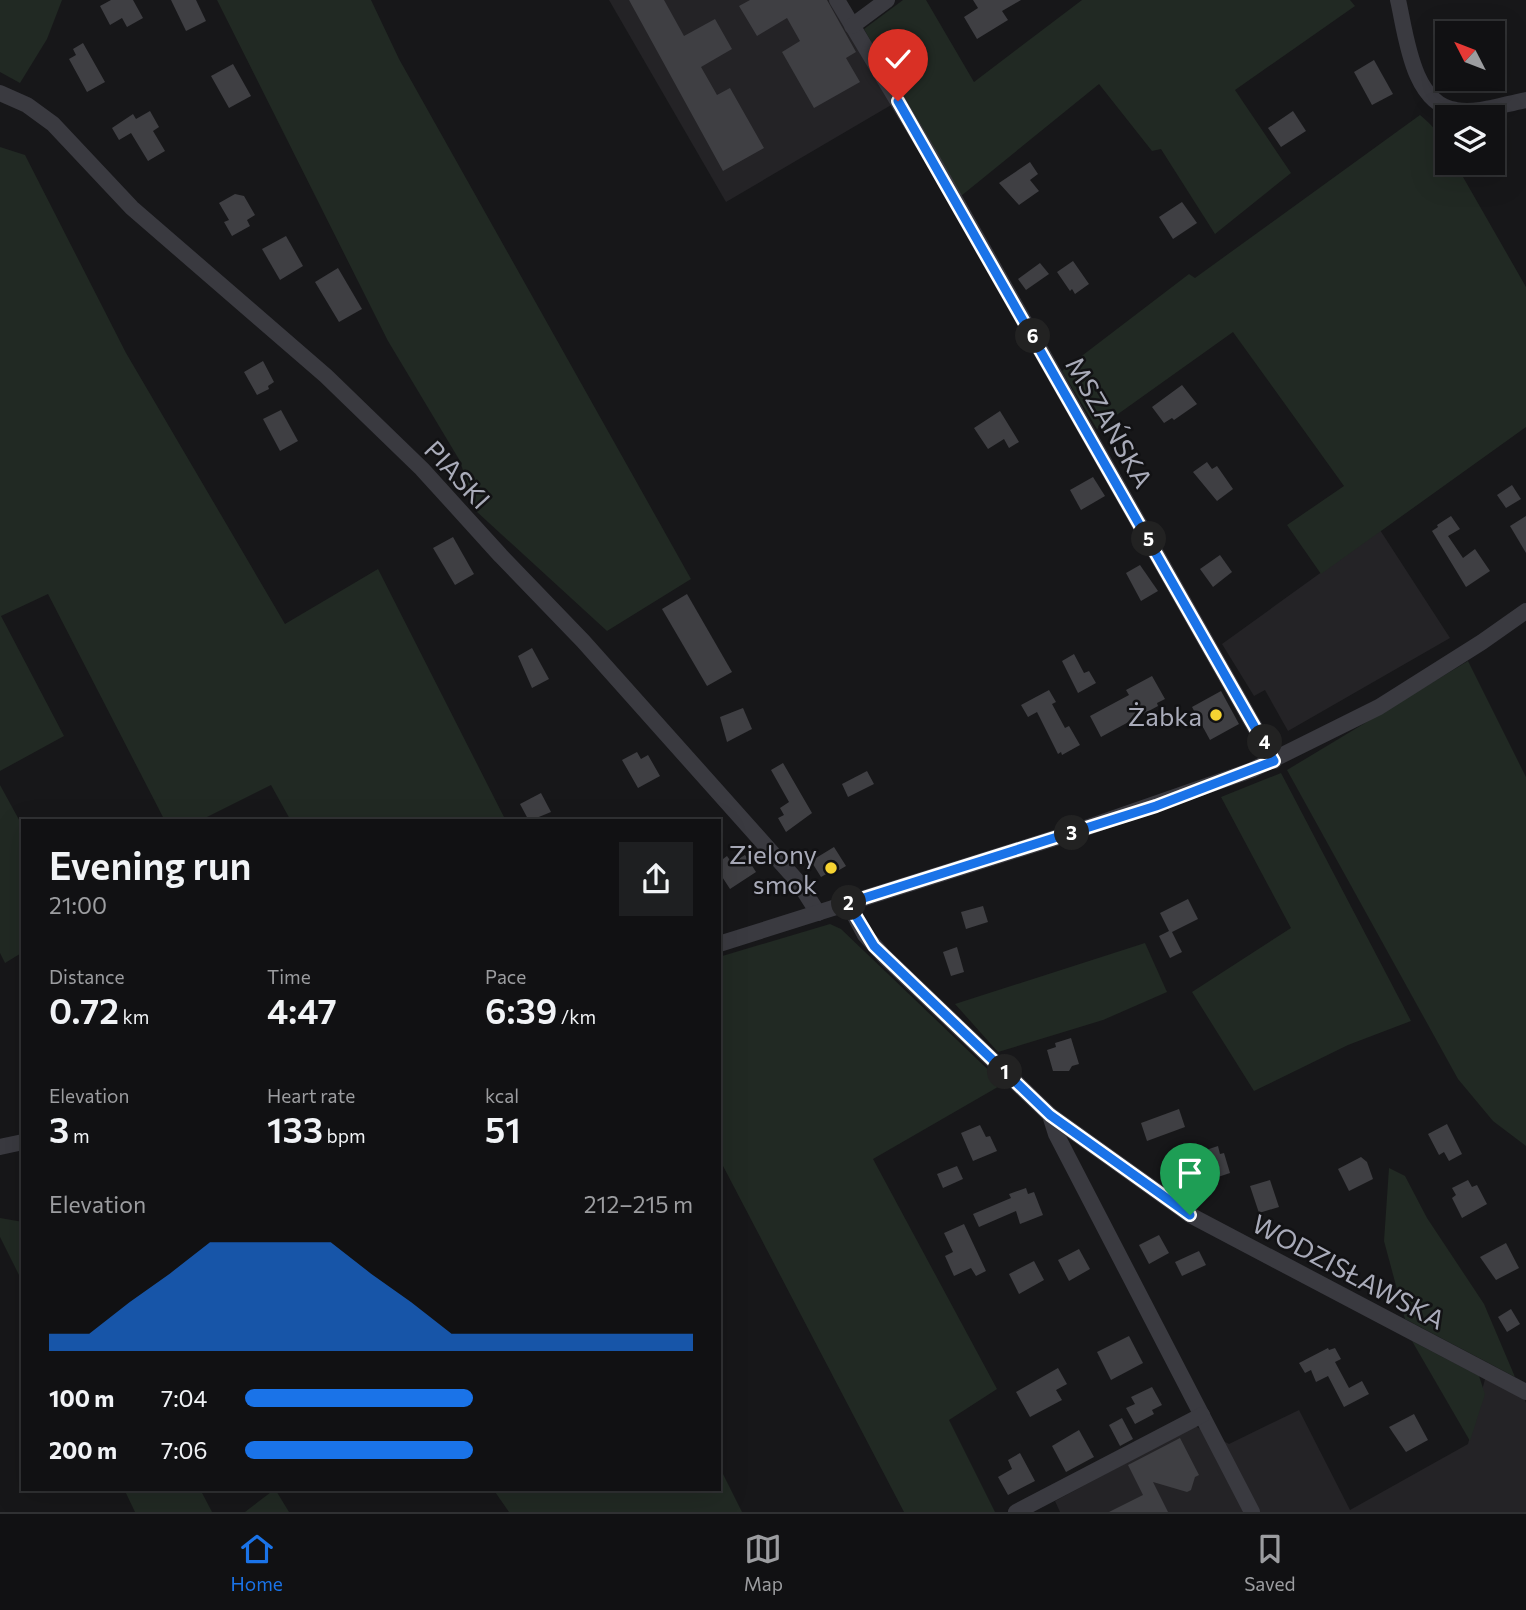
<!DOCTYPE html>
<html lang="en">
<head>
<meta charset="utf-8">
<style>
	:root { --surface:#111113; --page:#1e1f21; --text:#f1f3f6; --muted:#9c9da0; --line:#303133; --accent:#1a73e8 }
	body { margin:0; font-family:Commissioner,sans-serif; background:var(--page); color:var(--text); height:100vh; display:flex; flex-direction:column; font-size:26px; white-space:nowrap }
	* { box-sizing:border-box; margin:0 }
	p { font-size:23px; color:var(--muted) }
	.icon { flex:none; width:38px; height:38px; fill:none; stroke:currentColor; stroke-width:2; stroke-linecap:round; stroke-linejoin:round }
	.map { position:relative; flex:1; overflow:hidden }
	.drawer { position:absolute; left:21px; top:819px; width:700px; height:672px; display:flex; flex-direction:column; background:var(--surface); border-radius:0px; box-shadow:0 7px 28px #0002,0 0 0 2px var(--line) }
	.drawer>* { flex:none }
	.needle { width:46px; rotate:312deg }
	.fabs { position:absolute; left:1435px; top:21px; display:grid; gap:14px }
	.fabs a { display:grid; place-items:center; width:70px; height:70px; border-radius:0px; background:var(--surface); box-shadow:0 7px 28px #0002,0 0 0 2px var(--line); font-size:35px }
	.pin { position:absolute; display:grid; place-items:center; width:60px; height:60px; color:#fff; margin:-72px -30px; border-radius:50% 50% 50% 0; rotate:-45deg; box-shadow:0 0 7px #0007 }
	.pin .icon { rotate:45deg }
	.km { position:absolute; width:35px; height:35px; margin:-18px; border-radius:50%; background:#222; color:#fff; font-size:19px; line-height:35px; text-align:center }
	.round { display:grid; place-items:center; flex:none; width:74px; height:74px; border-radius:0px; background:var(--page) }
	.summary { display:flex; align-items:center; justify-content:space-between; height:119px; padding:0 28px }
	h1 { font-size:38px; font-weight:600; line-height:52px }
	.metrics { display:grid; grid-template-columns:repeat(3,1fr); gap:10px; height:119px; padding:7px 28px }
	.metrics div { display:grid; align-content:center }
	.metrics b { font-size:35px; font-weight:600 }
	.metrics small { font-size:19px; font-weight:400 }
	.metrics p { font-size:19px }
	.chart { height:196px; padding:14px 28px }
	.chart p { display:flex; justify-content:space-between }
	.chart svg { width:100%; height:126px; margin-top:7px; fill:var(--accent); opacity:.7 }
	ul { padding:0 28px; list-style:none; font-size:23px }
	li { display:grid; grid-template-columns:112px 84px 1fr; align-items:center; height:52px }
	li i { height:18px; border-radius:9px; background:var(--accent) }
	.tabs { display:flex; justify-content:space-around; align-items:center; height:98px; border-top:2px solid var(--line); background:var(--surface); font-size:19px; color:var(--muted) }
	.tabs a { display:grid; justify-items:center; gap:4px }
	.tabs .selected { color:var(--accent) }
	.map>svg:first-child { display:block }
	.built { fill:#242326 }
	.green { fill:#212923 }
	.building { fill:#3f3f43 }
	.lines { fill:none; stroke-linecap:round; stroke-linejoin:round }
	.minor { stroke:#3a3a40; stroke-width:16 }
	.route-casing { stroke:#fff; stroke-width:14 }
	.route { stroke:#1a73e8; stroke-width:9 }
	.poi-dot { fill:#f6d332; stroke:#121214; stroke-width:2.5 }
	.labels { text-anchor:middle; dominant-baseline:central; stroke-width:5; stroke-linejoin:round; paint-order:stroke }
	.street-label { font-size:26px; fill:#a9abb9; stroke:#121214 }
	.poi-label { font-size:26px; fill:#a9abb9; stroke:#121214; text-anchor:end }
</style>
</head>
<body>
<div class="map">
<svg width="1526" height="1512" viewBox="0 0 1526 1512">
	<rect width="100%" height="100%" fill="#171719"/>
	<g class="built">
		<path d="M609 0H837L898 101 726 202Z"/>
		<path d="M1380 530 1450 638 1288 731 1265 690 1254 696 1222 644Z"/>
		<path d="M1485 1379 1524 1398 1526 1403V1512H1060L1055 1501 1195 1426 1229 1444 1299 1410 1350 1510 1468 1444Z"/>
	</g>
	<g class="green">
		<path d="M0 0H62L47 39 20 83 0 72Z"/>
		<path d="M217 0H371L399 59 691 579 607 631 476 511 460 461 388 341Z"/>
		<path d="M903 0H926L974 82 1082 0H1350L1355 6 1235 90 1291 173 1215 234 1161 149 1152 151 1099 84 961 196 864 29Z"/>
		<path d="M1420 115C1436 128 1447 142 1447 163H1455L1526 287V427L1321 574 1287 525 1344 486 1233 332 1097 429 1062 371 1189 274 1195 278Z"/>
		<path d="M0 147 25 155 126 353 285 624 378 569 506 821H291L271 785 199 821H165L48 594 1 616 64 736 0 771Z"/>
		<path d="M1468 661 1526 777V1146L1493 1121 1458 1079 1287 770Z"/>
		<path d="M1281 773 1411 1021 1348 1045 1254 1091 1192 992 1291 928 1221 797Z"/>
		<path d="M0 785 23 827V952L5 963 0 953Z"/>
		<path d="M830 924 841 929 1003 1084 873 1159 997 1389 949 1420 995 1512H904L722 1164 719 1165V957Z"/>
		<path d="M1145 943 1167 992 1103 1020 998 1052 955 1004Z"/>
		<path d="M1389 1168 1405 1176 1427 1218 1484 1304 1515 1377 1405 1319 1384 1241Z"/>
		<path d="M0 1218 23 1222V1283L0 1237Z"/>
		<path d="M1412 1341 1479 1376 1485 1394 1470 1441Z"/>
		<path d="M719 1466 742 1512H509L493 1489H719Z"/>
		<path d="M124 1489H200L212 1512H135Z"/>
		<path d="M275 1489 289 1512H245Z"/>
	</g>
	<g class="building">
		<path d="M111 0H133L143 18 127 27 122 18 110 25 100 6Z"/>
		<path d="M171 0H196L206 21 186 31Z"/>
		<path d="M629 0H664L684 36 715 19 732 49 701 67 717 95 730 88 764 148 723 171Z"/>
		<path d="M750 0H827L856 52 846 58 860 82 814 108 782 52 800 41 787 18 757 36 739 6Z"/>
		<path d="M973 0H1021L1002 11 1008 20 977 39 964 17 978 8Z"/>
		<path d="M83 43 105 82 87 92 69 59 76 55 73 49Z"/>
		<path d="M1374 60 1393 94 1372 105 1354 72Z"/>
		<path d="M233 64 251 96 229 108 211 76Z"/>
		<path d="M150 111 159 127 153 131 165 151 148 161 131 133 119 140 112 128 133 114 136 119Z"/>
		<path d="M1293 111 1306 131 1281 147 1268 128Z"/>
		<path d="M1030 162 1038 174 1030 180 1039 191 1019 205 999 183Z"/>
		<path d="M235 194 244 196 255 215 247 220 250 226 232 236 224 222 229 220 219 203Z"/>
		<path d="M1182 202 1197 223 1173 239 1159 217Z"/>
		<path d="M286 236 303 266 280 280 262 249Z"/>
		<path d="M1073 261 1089 284 1075 294 1072 289 1070 291 1057 272Z"/>
		<path d="M1040 263 1049 274 1026 290 1018 279Z"/>
		<path d="M338 268 362 309 339 322 315 282Z"/>
		<path d="M263 361 274 382 268 386 269 389 257 395 244 372Z"/>
		<path d="M1182 385 1197 404 1174 420 1172 418 1164 423 1152 407Z"/>
		<path d="M281 410 298 441 280 451 263 419Z"/>
		<path d="M1000 411 1019 442 1009 448 1004 439 988 449 974 428Z"/>
		<path d="M1207 462 1212 469 1217 466 1233 489 1217 501 1193 472Z"/>
		<path d="M1093 477 1105 496 1081 510 1070 490Z"/>
		<path d="M1512 485 1521 499 1506 508 1497 495Z"/>
		<path d="M1451 516 1460 529 1448 536 1463 558 1475 549 1490 571 1466 587 1432 531 1438 527 1437 525Z"/>
		<path d="M1526 516V553L1510 526Z"/>
		<path d="M453 537 474 574 455 585 433 548Z"/>
		<path d="M1220 555 1232 572 1213 587 1200 569Z"/>
		<path d="M1140 565 1158 591 1141 601 1126 573Z"/>
		<path d="M687 594 732 672 707 686 662 609Z"/>
		<path d="M532 648 549 679 532 688 518 656Z"/>
		<path d="M1074 654 1084 673 1089 671 1096 683 1078 693 1062 661Z"/>
		<path d="M1152 676 1165 699 1157 703 1158 706 1101 737 1090 716 1129 695 1126 690Z"/>
		<path d="M1049 690 1056 702 1052 704 1065 728 1069 726 1080 745 1062 755 1061 752 1058 754 1037 712 1028 717 1021 705Z"/>
		<path d="M1221 691 1239 724 1210 740 1192 707Z"/>
		<path d="M743 708 752 729 727 742 720 717Z"/>
		<path d="M637 752 641 759 648 755 660 776 638 788 622 760Z"/>
		<path d="M783 763 812 813 786 832 778 818 784 815 780 808 789 802 771 770Z"/>
		<path d="M867 771 874 784 848 797 842 784Z"/>
		<path d="M541 793 551 812 529 821 520 804Z"/>
		<path d="M834 847 846 866 829 876 828 873 821 877 811 861Z"/>
		<path d="M745 855 756 872 730 889 719 872V862L727 856 732 863Z"/>
		<path d="M1188 899 1198 919 1172 932 1182 952 1170 958 1159 936 1169 931 1160 913Z"/>
		<path d="M983 906 988 922 966 929 961 912Z"/>
		<path d="M957 947 964 972 951 976 943 952Z"/>
		<path d="M1071 1038 1079 1064 1072 1066 1069 1071H1053L1047 1050 1056 1047 1055 1043Z"/>
		<path d="M1179 1109 1185 1127 1147 1141 1141 1123Z"/>
		<path d="M1447 1124 1462 1154 1449 1161 1444 1152 1439 1155 1428 1134Z"/>
		<path d="M980 1125 986 1137 990 1136 997 1151 973 1161 961 1133Z"/>
		<path d="M1218 1146 1220 1154 1224 1153 1230 1173 1200 1183 1194 1162 1197 1161 1194 1154Z"/>
		<path d="M1361 1157 1367 1162 1373 1179 1349 1191 1338 1169Z"/>
		<path d="M957 1166 963 1179 943 1188 937 1174Z"/>
		<path d="M1270 1180 1279 1207 1259 1213 1250 1186Z"/>
		<path d="M1468 1180 1472 1187 1477 1185 1487 1204 1462 1218 1452 1198 1456 1195 1452 1188Z"/>
		<path d="M1026 1188 1028 1194 1034 1192 1043 1215 1020 1224 1016 1211 979 1227 973 1214 1011 1198 1009 1194Z"/>
		<path d="M964 1224 986 1271 976 1276 971 1268 954 1276 945 1256 953 1252 944 1233Z"/>
		<path d="M1159 1235 1169 1253 1149 1264 1139 1245Z"/>
		<path d="M1506 1243 1519 1268 1496 1280 1480 1257Z"/>
		<path d="M1079 1249 1090 1269 1069 1281 1058 1260Z"/>
		<path d="M1199 1251 1206 1265 1182 1276 1175 1262Z"/>
		<path d="M1034 1261 1044 1280 1019 1294 1009 1274Z"/>
		<path d="M1511 1309 1520 1324 1507 1332 1498 1317Z"/>
		<path d="M1129 1336 1143 1363 1111 1380 1097 1352Z"/>
		<path d="M1328 1348 1329 1350 1335 1348 1341 1359 1335 1362 1349 1388 1362 1381 1369 1394 1344 1407 1328 1376 1316 1382 1311 1370 1305 1373 1299 1363Z"/>
		<path d="M1058 1368 1067 1384 1056 1390 1062 1400 1030 1417 1016 1392Z"/>
		<path d="M1152 1387 1162 1405 1152 1410 1154 1414 1135 1424 1126 1408 1135 1404 1131 1397Z"/>
		<path d="M1414 1414 1428 1440 1406 1452 1389 1427Z"/>
		<path d="M1122 1418 1133 1439 1120 1446 1109 1425Z"/>
		<path d="M1079 1430 1094 1457 1066 1472 1052 1446Z"/>
		<path d="M1180 1438 1199 1475 1195 1477 1191 1490 1187 1492 1153 1482 1168 1512H1109L1143 1495 1128 1465Z"/>
		<path d="M1020 1453 1035 1481 1008 1495 998 1477 1012 1469 1008 1460Z"/>
	</g>
	<g class="lines">
		<g class="minor">
			<path d="M837 0 928 152 1274 761"/>
			<path d="M1398 0C1406 34 1412 104 1456 110 1478 114 1504 104 1526 100"/>
			<path d="M852 26 887 0"/>
			<path d="M0 93 27 105 53 124 132 208 326 376 422 469 501 556 583 641 799 883 818 913"/>
			<path d="M848 903 865 935 884 956 1050 1115 1190 1215 1526 1392"/>
			<path d="M719 944 1074 832 1252 770 1379 707 1482 642 1526 611"/>
			<path d="M1050 1115 1056 1134 1252 1512"/>
			<path d="M0 1147 23 1142"/>
			<path d="M1016 1512 1202 1415"/>
		</g>
	</g>
	<g class="lines">
		<defs>
			<path id="route" d="M898 101 1274 761 1156 806 848 903 874 946 1050 1115 1190 1215"/>
		</defs>
		<use href="#route" class="route-casing"/>
		<use href="#route" class="route"/>
	</g>
	<g class="poi-dot">
		<circle cx="1216" cy="715" r="7"/>
		<circle cx="831" cy="868" r="7"/>
	</g>
	<g class="labels">
		<g class="street-label">
			<text transform="translate(1110 422) rotate(60)">MSZAŃSKA</text>
			<text transform="translate(458 474) rotate(47)">PIASKI</text>
			<text transform="translate(1349 1271) rotate(28)">WODZISŁAWSKA</text>
		</g>
		<g class="poi-label">
			<text x="1202" y="715">Żabka</text>
			<text x="817" y="853">Zielony<tspan x="817" dy="30">smok</tspan></text>
		</g>
	</g>
</svg>
<div class="fabs">
<a><svg class="needle" viewBox="-14 -14 28 28"><path d="M0-13l5 13h-10z" fill="#e53935"/><path d="M0 13l5-13h-10z" fill="#9c9da0"/></svg></a>
<a><svg class="icon" aria-label="layers" viewBox="0 0 24 24"><path d="M12 4l9 5-9 5-9-5zM3 14l9 5 9-5"/></svg></a>
</div>
<div class="pin" style="left:1190px;top:1215px;background:#1e9e55"><svg class="icon" aria-label="arrive" viewBox="0 0 24 24"><path d="M6 21V4h12l-3 4 3 4H6"/></svg></div>
<div class="pin" style="left:898px;top:101px;background:#d93025"><svg class="icon" aria-label="check" viewBox="0 0 24 24"><path d="M5 12l5 5 9-10"/></svg></div>
<b class="km" style="left:1005px;top:1072px">1</b>
<b class="km" style="left:849px;top:903px">2</b>
<b class="km" style="left:1072px;top:833px">3</b>
<b class="km" style="left:1265px;top:742px">4</b>
<b class="km" style="left:1149px;top:539px">5</b>
<b class="km" style="left:1033px;top:336px">6</b>
<section class="drawer">
<div class="summary"><div><h1>Evening run</h1><p>21:00</p></div><a class="round"><svg class="icon" aria-label="share" viewBox="0 0 24 24"><path d="M12 15V3M7 8l5-5 5 5M5 13v7h14v-7"/></svg></a></div>
<div class="metrics">
<div><p>Distance</p><b>0.72<small> km</small></b></div>
<div><p>Time</p><b>4:47</b></div>
<div><p>Pace</p><b>6:39<small> /km</small></b></div>
</div>
<div class="metrics">
<div><p>Elevation</p><b>3<small> m</small></b></div>
<div><p>Heart rate</p><b>133<small> bpm</small></b></div>
<div><p>kcal</p><b>51</b></div>
</div>
<div class="chart"><p><span>Elevation</span>212–215 m</p>
<svg viewBox="0 0 160 44" preserveAspectRatio="none"><path d="M0 44V38L10 38L20 27L30 17L40 6L50 6L60 6L70 6L80 17L90 27L100 38L110 38L120 38L130 38L140 38L150 38L160 38V44z"/></svg>
</div>
<ul>
<li><b>100 m</b>7:04<i style="width:51%"></i></li>
<li><b>200 m</b>7:06<i style="width:51%"></i></li>
</ul>
</section>
</div>
<nav class="tabs">
<a class="selected"><svg class="icon" aria-label="home" viewBox="0 0 24 24"><path d="M3 11l9-7 9 7M6 9v11h12V9"/></svg>Home</a>
<a><svg class="icon" aria-label="map" viewBox="0 0 24 24"><path d="M3 6l6-2 6 2 6-2v14l-6 2-6-2-6 2zM9 4v14M15 6v14"/></svg>Map</a>
<a><svg class="icon" aria-label="saved" viewBox="0 0 24 24"><path d="M7 4h10v16l-5-4-5 4z"/></svg>Saved</a>
</nav>
</body>
</html>
